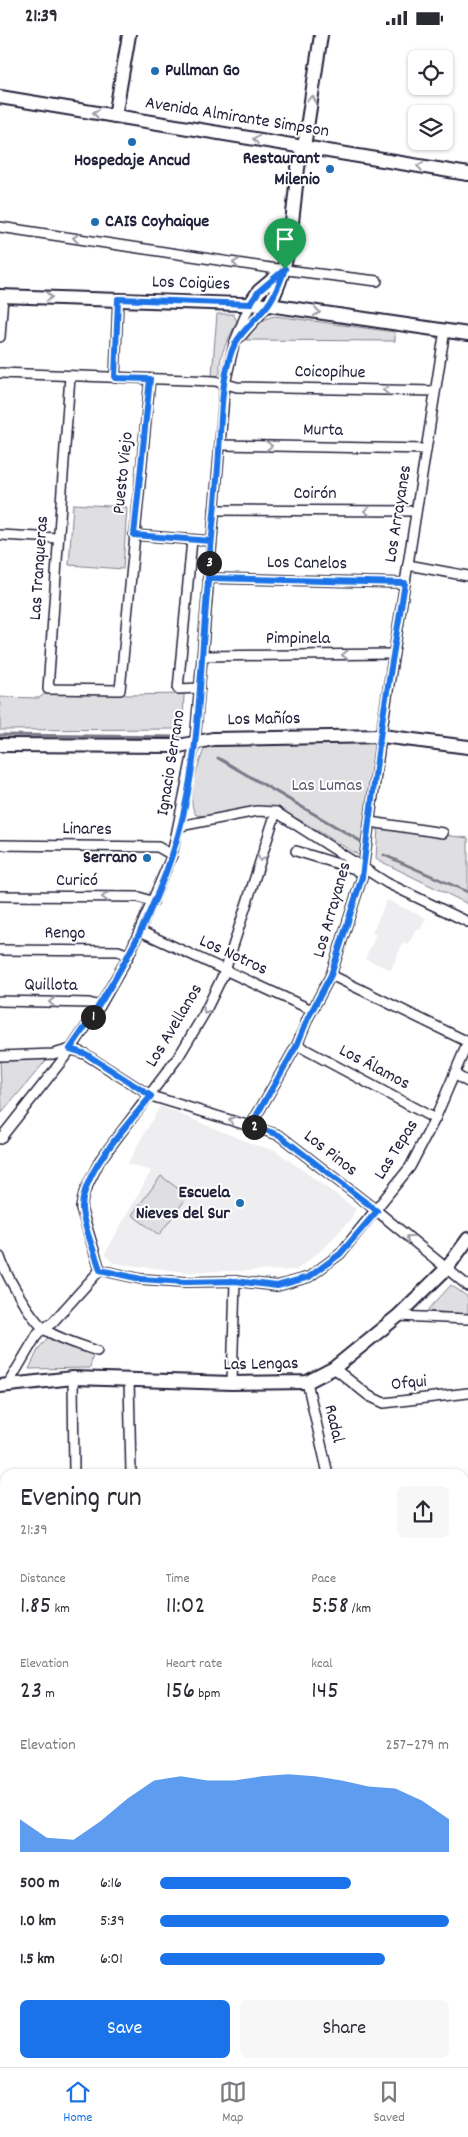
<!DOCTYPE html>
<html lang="en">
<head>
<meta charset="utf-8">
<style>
	:root { --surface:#fff; --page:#f7f7f7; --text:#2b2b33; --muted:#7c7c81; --line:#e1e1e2; --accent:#1a73e8 }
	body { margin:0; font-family:Dekko,sans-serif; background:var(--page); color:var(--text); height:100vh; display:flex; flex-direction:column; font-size:19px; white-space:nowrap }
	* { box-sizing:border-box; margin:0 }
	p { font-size:16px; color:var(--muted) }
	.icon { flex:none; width:28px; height:28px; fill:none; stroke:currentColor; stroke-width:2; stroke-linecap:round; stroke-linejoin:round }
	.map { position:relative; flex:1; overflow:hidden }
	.drawer { position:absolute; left:0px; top:1434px; width:469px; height:599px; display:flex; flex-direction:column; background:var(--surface); border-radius:15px 15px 0 0; box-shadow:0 1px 4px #0004 }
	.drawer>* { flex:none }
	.fabs { position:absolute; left:408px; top:15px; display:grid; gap:10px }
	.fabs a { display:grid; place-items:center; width:45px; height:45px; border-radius:8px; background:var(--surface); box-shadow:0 1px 4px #0004; font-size:25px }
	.pin { position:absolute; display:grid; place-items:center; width:42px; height:42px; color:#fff; margin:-51px -21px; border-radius:50% 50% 50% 0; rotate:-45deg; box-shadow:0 0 5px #0007 }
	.pin .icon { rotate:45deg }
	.km { position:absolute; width:25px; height:25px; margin:-12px; border-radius:50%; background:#222; color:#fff; font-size:14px; line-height:25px; text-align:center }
	.round { display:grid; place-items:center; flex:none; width:52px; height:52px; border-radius:8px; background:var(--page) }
	.headline { display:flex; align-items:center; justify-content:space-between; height:85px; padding:0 20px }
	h1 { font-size:28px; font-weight:600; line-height:38px }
	.metrics { display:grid; grid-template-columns:repeat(3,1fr); gap:8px; height:85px; padding:5px 20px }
	.metrics div { display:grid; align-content:center }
	.metrics b { font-size:25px; font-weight:600 }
	.metrics small { font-size:14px; font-weight:400 }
	.metrics p { font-size:14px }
	.chart { height:140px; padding:10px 20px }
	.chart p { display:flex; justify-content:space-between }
	.chart svg { width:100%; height:90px; margin-top:5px; fill:var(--accent); opacity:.7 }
	.cta { display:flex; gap:10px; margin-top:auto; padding:10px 20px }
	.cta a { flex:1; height:58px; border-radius:8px; background:var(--accent); color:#fff; font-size:20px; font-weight:600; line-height:58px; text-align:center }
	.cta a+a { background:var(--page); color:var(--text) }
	ul { padding:0 20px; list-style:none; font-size:16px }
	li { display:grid; grid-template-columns:80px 60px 1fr; align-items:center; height:38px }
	li i { height:12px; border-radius:6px; background:var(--accent) }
	.status { display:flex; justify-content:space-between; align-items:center; height:35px; padding:0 25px; background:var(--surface); direction:ltr }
	.status svg { height:14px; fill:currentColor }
	.tabs { display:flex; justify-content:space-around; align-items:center; height:70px; border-top:1px solid var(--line); background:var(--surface); font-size:14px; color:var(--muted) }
	.tabs a { display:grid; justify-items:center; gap:2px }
	.tabs .on { color:var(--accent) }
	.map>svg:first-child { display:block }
	.built { fill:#eeeef1 }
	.green { fill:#dfdfe2; stroke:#80808e }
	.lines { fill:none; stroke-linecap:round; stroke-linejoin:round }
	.stream { stroke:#7a7a88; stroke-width:3 }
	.street-casing { stroke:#22223b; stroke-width:12 }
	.secondary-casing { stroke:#22223b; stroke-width:16 }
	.street { stroke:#fff; stroke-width:9 }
	.secondary { stroke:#fff; stroke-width:12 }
	.oneway { stroke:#9c9ca7 }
	.route-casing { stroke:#fff; stroke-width:10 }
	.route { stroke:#1a73e8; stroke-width:6 }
	.poi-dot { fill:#1f6fb2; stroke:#fff; stroke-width:2 }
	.labels { text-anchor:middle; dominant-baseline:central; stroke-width:4; stroke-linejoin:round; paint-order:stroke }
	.poi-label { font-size:18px; font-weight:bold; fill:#22223b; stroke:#fff; text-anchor:end }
	.street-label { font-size:18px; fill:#22223b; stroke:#fff }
	.park-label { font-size:18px; fill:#5b5b6d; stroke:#fff }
</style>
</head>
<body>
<div class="status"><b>21:39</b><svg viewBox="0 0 49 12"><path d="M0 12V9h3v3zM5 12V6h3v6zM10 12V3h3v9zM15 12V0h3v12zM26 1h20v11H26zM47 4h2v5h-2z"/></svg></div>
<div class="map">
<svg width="468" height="2032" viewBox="0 0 468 2032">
	<rect width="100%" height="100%" fill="#fff"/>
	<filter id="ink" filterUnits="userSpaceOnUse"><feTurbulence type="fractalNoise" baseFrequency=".02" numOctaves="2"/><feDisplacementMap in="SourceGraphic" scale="10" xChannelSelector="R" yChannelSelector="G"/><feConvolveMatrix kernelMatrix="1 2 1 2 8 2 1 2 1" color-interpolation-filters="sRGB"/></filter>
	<g filter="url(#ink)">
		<g class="built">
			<path d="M387 865 426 883 420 895 416 894 408 910 403 908 391 935 365 924 376 900 372 898Z"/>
			<path d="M160 1071 255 1110 275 1115 356 1174 350 1185 325 1212 296 1235 185 1237 113 1228 105 1219 151 1136 127 1129Z"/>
		</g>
		<g class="green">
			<path d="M217 279H233L237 286C230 302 218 319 220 338L216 342 212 340Z"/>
			<path d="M275 281 395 297V306L246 305C254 294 261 283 275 281Z"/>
			<path d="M73 469 127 472 123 534 69 530Z"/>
			<path d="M114 656 125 660 184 659 183 691 178 694 0 695V662L39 663 46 658Z"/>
			<path d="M375 708 360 821 298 784 265 774 216 782 196 780C184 761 199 730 205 711Z"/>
			<path d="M378 792 468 803V869L376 824Z"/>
			<path d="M48 1023 2 1078 0 1025Z"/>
			<path d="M161 1141 188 1161 159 1200 132 1180Z"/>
			<path d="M451 1250 468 1262V1279L427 1276Z"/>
			<path d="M50 1300 93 1319 90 1333 29 1334 39 1313Z"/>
			<path d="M0 1902 5 1910V1949L0 1941Z"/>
		</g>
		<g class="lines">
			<g class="stream">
				<path d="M0 700 179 702"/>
				<path d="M218 723 362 807"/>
				<path d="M384 820 468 857"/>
				<path d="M0 1712 5 1716"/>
			</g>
			<defs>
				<g id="street">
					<path d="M0 192 270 233 377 246"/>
					<path d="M0 302 3 261"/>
					<path d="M239 303 269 270"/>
					<path d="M0 338 215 346 237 352 435 356"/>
					<path d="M70 341 48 654 120 655 150 344"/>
					<path d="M115 343 118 264"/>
					<path d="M220 410 426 414"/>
					<path d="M214 475 416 476"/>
					<path d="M0 500 58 503"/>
					<path d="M134 500 211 506"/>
					<path d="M192 505 178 654 200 653"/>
					<path d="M408 530 468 541"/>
					<path d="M208 543 405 548"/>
					<path d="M202 621 393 619"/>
					<path d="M370 787 443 798"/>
					<path d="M180 791 257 776 276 777 387 848 468 887"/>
					<path d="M0 810 158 812 172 820"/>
					<path d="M296 816 355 834 357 836"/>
					<path d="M0 861 139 862 153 867"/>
					<path d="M140 896 312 975"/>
					<path d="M0 915 118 916 129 920"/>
					<path d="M331 940 468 1007"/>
					<path d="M0 966 89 968 100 971"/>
					<path d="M297 1010 435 1084"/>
					<path d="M0 1021 53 1019 71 1014 85 1019 151 1061 279 1100 377 1176 468 1251"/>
					<path d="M454 1039 468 1047"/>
					<path d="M251 1090 297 1010 308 983 331 940 362 842 383 687 445 295"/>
					<path d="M0 1104 71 1014 100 971 129 920 172 820 195 707 225 349 234 309 250 269"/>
					<path d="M0 1222C5 1239 32 1286 47 1296 62 1305 81 1310 97 1316"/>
					<path d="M100 1235 81 1173 84 1158 100 1125 179 1021 204 979 225 936 276 777"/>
					<path d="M100 1235 141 1244 185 1247 235 1246 277 1251 309 1242 340 1219 410 1132 435 1084 468 1007"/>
					<path d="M398 1281 468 1284"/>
					<path d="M334 1333 369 1361 384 1368 468 1358"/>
					<path d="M73 1343 74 1439"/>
					<path d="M129 1344 131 1439"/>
					<path d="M307 1347 328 1439"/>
					<path d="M232 1348 235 1246"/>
					<path d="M8 1349 38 1298 53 1287 100 1235"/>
					<path d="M464 1524 468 1523"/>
					<path d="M0 1613H5"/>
					<path d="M464 1617 468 1616"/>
					<path d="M464 1637 468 1634"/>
					<path d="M0 1688 5 1692"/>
					<path d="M0 1742 5 1746"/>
					<path d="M464 1749 468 1745"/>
					<path d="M0 1815 5 1812"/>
					<path d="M464 1863 468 1859"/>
					<path d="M0 1890 5 1899"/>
					<path d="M464 1939H468"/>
					<path d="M0 1953 5 1961"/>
					<path d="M464 2004H468"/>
					<path d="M47 2028 49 2032"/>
					<path d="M83 2028 86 2032"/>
					<path d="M152 2028 155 2032"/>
					<path d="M222 2028 224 2032"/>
					<path d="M414 2028 420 2031"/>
					<path d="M283 2032 288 2028"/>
				</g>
				<g id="secondary">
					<path d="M0 62 468 139"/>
					<path d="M115 81 129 0"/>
					<path d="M0 261 269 270 468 299"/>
					<path d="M250 269 259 256 285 234"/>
					<path d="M269 270C293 228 292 173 299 126L304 112 321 0"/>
					<path d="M0 710 179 711 213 704 382 701 468 712"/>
					<path d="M0 1351 73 1343 232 1348 307 1347 334 1333 398 1281 447 1233 468 1204"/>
				</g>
			</defs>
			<use href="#street" class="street-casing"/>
			<use href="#secondary" class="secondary-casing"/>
			<use href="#street" class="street"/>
			<use href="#secondary" class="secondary"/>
		</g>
		<defs><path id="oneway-chevron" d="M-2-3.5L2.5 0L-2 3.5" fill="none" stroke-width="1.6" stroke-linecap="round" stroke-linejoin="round" transform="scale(1.25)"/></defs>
		<g class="oneway">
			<use href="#oneway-chevron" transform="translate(312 64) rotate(-81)"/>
			<use href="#oneway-chevron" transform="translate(96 78) rotate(-170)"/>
			<use href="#oneway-chevron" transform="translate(256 104) rotate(-171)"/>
			<use href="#oneway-chevron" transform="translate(420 131) rotate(-171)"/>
			<use href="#oneway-chevron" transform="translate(76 203) rotate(-171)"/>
			<use href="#oneway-chevron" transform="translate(236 228) rotate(-171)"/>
			<use href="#oneway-chevron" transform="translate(49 262) rotate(2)"/>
			<use href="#oneway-chevron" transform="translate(317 277) rotate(8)"/>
			<use href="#oneway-chevron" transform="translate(386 355) rotate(-179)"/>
			<use href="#oneway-chevron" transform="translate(269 411) rotate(1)"/>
			<use href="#oneway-chevron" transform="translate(367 476) rotate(-180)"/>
			<use href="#oneway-chevron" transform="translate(345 620) rotate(180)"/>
			<use href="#oneway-chevron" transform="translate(261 823) rotate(107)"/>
			<use href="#oneway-chevron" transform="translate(105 862) rotate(-180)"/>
			<use href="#oneway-chevron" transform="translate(52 967) rotate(-179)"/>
			<use href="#oneway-chevron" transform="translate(206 976) rotate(118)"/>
			<use href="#oneway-chevron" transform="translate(232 1085) rotate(-163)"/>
			<use href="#oneway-chevron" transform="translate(409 1203) rotate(-141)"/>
		</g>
	</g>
	<g class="lines" filter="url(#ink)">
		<defs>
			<path id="route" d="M285 234C280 247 276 260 267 271 257 284 242 295 235 309 229 319 226 337 224 349 220 380 220 413 217 444 212 504 206 563 202 623 198 688 193 757 172 820 149 889 112 954 70 1014L86 1019 151 1061C129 1088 83 1136 82 1172 81 1185 96 1220 100 1235L141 1244 185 1247 235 1246 277 1251 309 1242 340 1219 377 1176 279 1100 251 1090 297 1010 308 983 331 940 362 842 382 687 405 548 208 543 211 506 134 500 150 344 115 343 118 264 250 269 259 256 285 234"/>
		</defs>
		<use href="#route" class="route-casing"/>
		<use href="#route" class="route"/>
	</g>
	<g class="poi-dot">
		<circle cx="155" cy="36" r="5"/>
		<circle cx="132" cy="107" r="5"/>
		<circle cx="330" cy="134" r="5"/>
		<circle cx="95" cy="187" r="5"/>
		<circle cx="147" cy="823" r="5"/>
		<circle cx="240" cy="1168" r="5"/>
	</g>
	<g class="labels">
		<g class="poi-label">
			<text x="165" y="36" text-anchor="start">Pullman Go</text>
			<text x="320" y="124">Restaurant<tspan x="320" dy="21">Milenio</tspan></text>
			<text x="132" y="126" text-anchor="middle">Hospedaje Ancud</text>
			<text x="105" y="187" text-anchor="start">CAIS Coyhaique</text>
			<text x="137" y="823">Serrano</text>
			<text x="230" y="1158">Escuela<tspan x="230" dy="21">Nieves del Sur</tspan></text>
		</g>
		<g class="street-label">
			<text transform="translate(237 83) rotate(9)">Avenida Almirante Simpson</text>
			<text transform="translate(191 249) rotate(2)">Los Coigües</text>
			<text transform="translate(330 338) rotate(1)">Coicopihue</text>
			<text transform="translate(323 396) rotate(1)">Murta</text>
			<text transform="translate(124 438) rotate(-84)">Puesto Viejo</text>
			<text x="315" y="459">Coirón</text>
			<text transform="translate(399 479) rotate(-81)">Los Arrayanes</text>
			<text transform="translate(307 529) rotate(1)">Los Canelos</text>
			<text transform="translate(40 533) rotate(-86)">Las Tranqueras</text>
			<text x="298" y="604">Pimpinela</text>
			<text transform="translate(264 685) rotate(-1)">Los Mañíos</text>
			<text transform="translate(172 728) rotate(-81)">Ignacio Serrano</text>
			<text transform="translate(87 795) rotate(1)">Linares</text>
			<text x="77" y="846">Curicó</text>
			<text transform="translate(333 875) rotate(-74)">Los Arrayanes</text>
			<text transform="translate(65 899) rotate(1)">Rengo</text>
			<text transform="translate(233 921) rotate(25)">Los Notros</text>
			<text transform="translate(51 951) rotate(1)">Quillota</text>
			<text transform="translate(175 991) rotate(-59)">Los Avellanos</text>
			<text transform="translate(374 1033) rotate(28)">Los Álamos</text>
			<text transform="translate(397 1115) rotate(-58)">Las Tepas</text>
			<text transform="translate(330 1119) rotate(38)">Los Pinos</text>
			<text transform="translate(261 1330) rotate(-1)">Las Lengas</text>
			<text transform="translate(409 1349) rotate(-6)">Ofqui</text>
			<text transform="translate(333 1389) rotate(77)">Radal</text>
		</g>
		<g class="park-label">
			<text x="327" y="751">Las Lumas</text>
		</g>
	</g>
</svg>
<div class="fabs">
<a><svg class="icon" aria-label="locate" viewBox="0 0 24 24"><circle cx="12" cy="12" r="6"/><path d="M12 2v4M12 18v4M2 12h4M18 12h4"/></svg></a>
<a><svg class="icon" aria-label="layers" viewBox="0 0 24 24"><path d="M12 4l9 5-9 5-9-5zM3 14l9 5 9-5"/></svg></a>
</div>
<div class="pin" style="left:285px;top:234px;background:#1e9e55"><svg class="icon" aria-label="arrive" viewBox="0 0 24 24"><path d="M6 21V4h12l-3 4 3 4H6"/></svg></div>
<b class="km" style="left:93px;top:982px">1</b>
<b class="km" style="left:254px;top:1092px">2</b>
<b class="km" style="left:209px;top:528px">3</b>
<section class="drawer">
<div class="headline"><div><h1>Evening run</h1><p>21:39</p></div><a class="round"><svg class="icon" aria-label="share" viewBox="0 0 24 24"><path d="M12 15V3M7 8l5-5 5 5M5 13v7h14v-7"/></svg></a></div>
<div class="metrics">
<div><p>Distance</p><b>1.85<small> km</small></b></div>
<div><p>Time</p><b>11:02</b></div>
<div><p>Pace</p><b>5:58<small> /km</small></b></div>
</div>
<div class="metrics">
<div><p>Elevation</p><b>23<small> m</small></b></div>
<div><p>Heart rate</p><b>156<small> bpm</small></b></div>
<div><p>kcal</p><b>145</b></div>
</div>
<div class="chart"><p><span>Elevation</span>257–279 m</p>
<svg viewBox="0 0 160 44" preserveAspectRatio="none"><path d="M0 44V28L10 37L20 38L30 29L40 18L50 9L60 7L70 9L80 9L90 7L100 6L110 7L120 9L130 12L140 13L150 19L160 28V44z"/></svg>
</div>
<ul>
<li><b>500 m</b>6:16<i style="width:66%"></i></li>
<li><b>1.0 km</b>5:39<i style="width:100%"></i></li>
<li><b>1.5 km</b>6:01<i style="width:78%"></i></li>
</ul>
<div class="cta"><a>Save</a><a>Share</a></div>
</section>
</div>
<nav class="tabs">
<a class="on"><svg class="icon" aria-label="home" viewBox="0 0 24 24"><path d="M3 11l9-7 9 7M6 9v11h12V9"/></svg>Home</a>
<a><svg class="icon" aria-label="map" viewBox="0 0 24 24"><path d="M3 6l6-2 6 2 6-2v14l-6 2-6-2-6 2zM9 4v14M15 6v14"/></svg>Map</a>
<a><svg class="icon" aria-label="saved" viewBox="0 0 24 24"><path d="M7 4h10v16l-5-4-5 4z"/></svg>Saved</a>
</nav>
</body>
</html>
